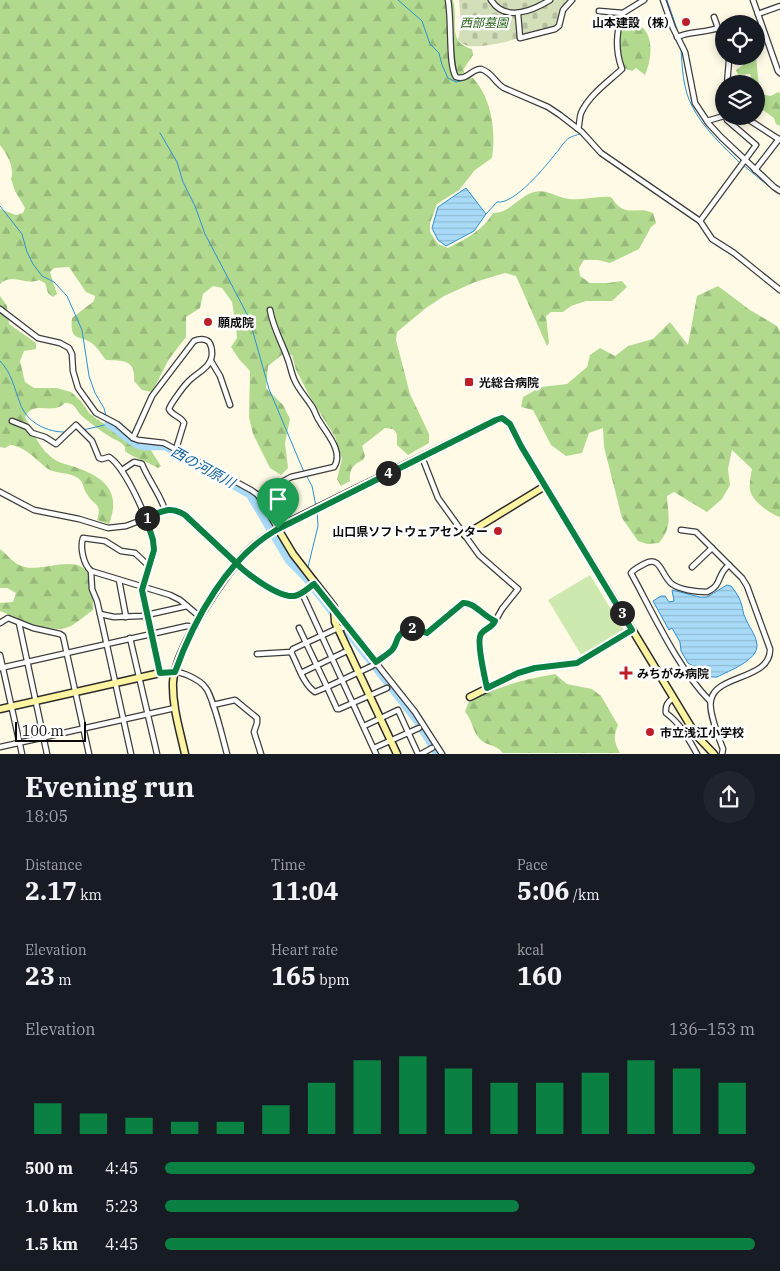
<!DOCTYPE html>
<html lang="en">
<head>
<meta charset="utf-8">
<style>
	:root { --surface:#171b24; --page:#20242c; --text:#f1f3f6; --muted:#9ea1a6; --accent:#0b8043 }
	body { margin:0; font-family:"IBM Plex Serif","Noto Sans JP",serif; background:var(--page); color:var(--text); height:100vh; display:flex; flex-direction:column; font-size:19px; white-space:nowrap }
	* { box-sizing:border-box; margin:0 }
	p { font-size:16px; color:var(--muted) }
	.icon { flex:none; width:28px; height:28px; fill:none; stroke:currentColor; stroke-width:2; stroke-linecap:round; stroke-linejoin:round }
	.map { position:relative; height:754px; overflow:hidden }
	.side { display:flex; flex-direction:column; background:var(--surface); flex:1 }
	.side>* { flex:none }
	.tools { position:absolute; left:715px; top:15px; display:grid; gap:10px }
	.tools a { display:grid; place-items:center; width:50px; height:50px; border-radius:50%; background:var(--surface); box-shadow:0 2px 8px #0003; font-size:25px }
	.scale { position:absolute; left:15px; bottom:12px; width:71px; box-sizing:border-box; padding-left:5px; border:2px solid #0a0a0a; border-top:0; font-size:14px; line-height:18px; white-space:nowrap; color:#0a0a0a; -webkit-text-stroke:4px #fff; paint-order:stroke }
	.pin { position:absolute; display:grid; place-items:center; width:42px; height:42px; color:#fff; margin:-51px -21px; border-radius:50% 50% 50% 0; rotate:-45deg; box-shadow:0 0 5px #0007 }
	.pin .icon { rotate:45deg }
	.km { position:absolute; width:25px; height:25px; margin:-12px; border-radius:50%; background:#222; color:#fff; font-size:14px; line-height:25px; text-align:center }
	.round { display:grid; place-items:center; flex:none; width:52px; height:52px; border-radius:26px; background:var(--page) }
	.overview { display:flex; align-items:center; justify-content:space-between; height:85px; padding:0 25px }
	h1 { font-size:28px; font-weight:800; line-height:38px }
	.stats { display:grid; grid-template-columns:repeat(3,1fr); gap:8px; height:85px; padding:5px 25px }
	.stats div { display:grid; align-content:center }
	.stats b { font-size:25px; font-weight:800 }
	.stats small { font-size:14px; font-weight:400 }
	.stats p { font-size:14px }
	.chart { height:140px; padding:10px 25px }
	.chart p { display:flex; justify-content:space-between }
	.chart svg { width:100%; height:90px; margin-top:5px; stroke:var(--accent); stroke-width:6 }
	ul { padding:0 25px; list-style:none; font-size:16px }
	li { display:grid; grid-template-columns:80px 60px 1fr; align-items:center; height:38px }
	li i { height:12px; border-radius:6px; background:var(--accent) }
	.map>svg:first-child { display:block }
	.forest { fill:url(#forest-firs) }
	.cemetery { fill:url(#cemetery-stones) }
	.park { fill:#cee9b0 }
	.water { fill:url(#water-rules); stroke:#2e90d1 }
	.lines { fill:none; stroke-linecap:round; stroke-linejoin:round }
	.stream { stroke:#2e90d1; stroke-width:1 }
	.river { stroke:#a9dbf8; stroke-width:9 }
	.street-casing { stroke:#3d3d3d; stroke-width:7 }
	.secondary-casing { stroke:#2c2c2c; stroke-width:9 }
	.street { stroke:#fff; stroke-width:4.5 }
	.secondary { stroke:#fff4a1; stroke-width:6 }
	.route-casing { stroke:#fff; stroke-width:10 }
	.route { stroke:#0b8043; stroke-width:6 }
	.poi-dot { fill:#bc1f27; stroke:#fff; stroke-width:2 }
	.labels { text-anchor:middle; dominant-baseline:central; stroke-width:5; stroke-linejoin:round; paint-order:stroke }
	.park-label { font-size:12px; font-style:italic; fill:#29621a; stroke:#fff }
	.poi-label { font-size:12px; font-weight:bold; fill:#0a0a0a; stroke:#fff; text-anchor:start }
	.water-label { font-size:14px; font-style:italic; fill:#11609d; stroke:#fff }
</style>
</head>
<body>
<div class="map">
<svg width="780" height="754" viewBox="0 0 780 754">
	<defs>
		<pattern id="forest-firs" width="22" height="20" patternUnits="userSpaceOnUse" patternTransform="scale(1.25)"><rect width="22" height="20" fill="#b1da8f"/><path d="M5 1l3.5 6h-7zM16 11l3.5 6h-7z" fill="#97ba7a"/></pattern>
		<pattern id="cemetery-stones" width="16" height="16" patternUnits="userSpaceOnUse" patternTransform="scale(1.25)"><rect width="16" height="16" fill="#d3dfb9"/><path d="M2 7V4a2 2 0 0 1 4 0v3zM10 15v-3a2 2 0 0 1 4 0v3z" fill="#b4be9e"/></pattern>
		<pattern id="water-rules" width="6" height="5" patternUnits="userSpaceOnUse" patternTransform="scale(1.25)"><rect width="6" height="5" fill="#a9dbf8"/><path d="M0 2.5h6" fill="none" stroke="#90bbd3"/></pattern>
	</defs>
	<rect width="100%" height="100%" fill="#fffae6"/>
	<g class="forest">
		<path d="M0 0H453C459 22 446 41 472 49L473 55 463 70 467 77 473 78C492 99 496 131 492 158L475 170 459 190 437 204 430 223V232L438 244 448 248C466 239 483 230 493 213 511 212 516 199 531 193 544 188 552 195 564 198 580 202 595 195 611 197 614 201 618 207 623 209 634 213 640 207 653 213L656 223 651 227 639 249 610 263 598 260H584L579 268 580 276 590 283H608L622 281 627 287 612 301H586L571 306 563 312H551L546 316 549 343 547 346 516 276 505 273 475 282 444 296 426 308 397 332 396 340 410 394 429 434V443L408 455 397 445V434L393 429 385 428 362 446 365 456 363 460C352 465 349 470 350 481L341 486 337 479 342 459 335 437 309 395 296 370 292 355 283 354 268 366 266 388 283 405 290 419 285 443 288 468 281 475 270 468 253 434 249 417 250 371 239 359 231 347 237 338 236 326 232 302 222 288 213 286 203 294 200 308 186 317V337L169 359 152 392 142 390 134 381C136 359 123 361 106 360 102 356 100 351 96 347 83 332 69 346 72 318L94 301 95 296 86 292 69 267 54 268 50 272 57 294 53 297 48 293 45 283 39 280C25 286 13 272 0 284V209L16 215 23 213 25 208 15 191 11 179C15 168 7 154 0 145Z"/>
		<path d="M625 22C655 21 654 55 645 75L636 68 632 71 624 68C618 54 619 42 620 27Z"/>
		<path d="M745 56H756L759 88 764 95 771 96 778 92 780 93V126L776 124 774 118 756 105V84H753L750 74 738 75 736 70 743 65Z"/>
		<path d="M718 286 750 310 777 326 780 332V517C770 514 752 501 750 490 749 484 751 475 752 469L732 450 728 469 730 485 722 499 707 512 674 492 667 496C668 516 673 526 659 543L647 544 638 541 622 518 604 447 603 428 589 433 582 453 566 456 551 445 533 410 521 407 523 397 541 387 567 384 587 367 590 355 600 348 615 356 628 346 653 339 670 322 688 345 697 296Z"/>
		<path d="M0 296 7 306 9 324 36 343V349L24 351 20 361 25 382 34 388H57L71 392 81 401 89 413 101 422 120 432 132 442 150 449 161 466 158 468C150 463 130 456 125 451V447C122 442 117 441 112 438 102 432 92 424 83 417 76 411 76 403 65 403 51 416 35 399 25 417 32 430 38 446 50 456 57 463 66 464 75 467 103 477 122 490 109 524L97 520C103 502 93 506 87 494 83 489 84 482 78 478 69 472 57 474 48 469 36 460 25 446 10 445L5 448 0 447Z"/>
		<path d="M0 549C9 556 13 564 25 567 42 572 81 552 89 576 90 579 89 584 90 587 92 596 94 601 93 610 86 615 78 622 71 626 53 636 18 618 0 611V603L13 602 16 593 7 588H0Z"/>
		<path d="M555 674 567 684 592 689 601 696 618 725C613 737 614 742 620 753H503C495 744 488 746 482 741 472 733 473 720 465 712L468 703C495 687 524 679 555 674Z"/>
	</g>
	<path class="cemetery" d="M459 0H572L563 10 559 26C538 33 489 49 468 46 464 45 461 43 458 40L461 24Z"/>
	<path class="park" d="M590 575 625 632 583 658 548 600Z"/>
	<g class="water">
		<path d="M466 188 486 214 474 231 446 246 438 240 432 228 438 207Z"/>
		<path d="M727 585 731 586C736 592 740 598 742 606 743 609 743 614 745 617 748 626 756 634 757 645 758 660 729 671 717 677H712L688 663 681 651 680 642 672 628 669 630 653 601 661 596H665L669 602 674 601 672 590 700 597H707Z"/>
	</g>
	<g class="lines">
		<g class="stream">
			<path d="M398 0 422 21 430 44 439 53 442 65 448 78 456 82 461 81 473 74"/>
			<path d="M667 0 679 35"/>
			<path d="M681 48C682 67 683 89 692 106 703 128 723 146 740 163"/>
			<path d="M477 72 485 73"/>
			<path d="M541 106 559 117"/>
			<path d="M160 133 177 162 183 182 195 206 205 234 249 318 269 389 304 472"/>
			<path d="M743 165 777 193"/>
			<path d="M0 206 22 234 27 252 33 264 42 276 54 282 67 296 82 330 89 376 95 393 104 408 106 416"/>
			<path d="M486 214 497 202C514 205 546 166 556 153 560 149 564 141 569 138 572 136 577 135 580 134"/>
			<path d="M706 234 716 245 736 258 763 279"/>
			<path d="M0 361C12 373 14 388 20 403 26 422 47 433 67 432"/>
			<path d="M83 430 109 424 108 422"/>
			<path d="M306 475 312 486 316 506"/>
			<path d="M308 567 318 526 317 510"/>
		</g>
		<path class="river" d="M109 424C120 430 129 441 140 445 149 447 157 445 166 446L250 494 289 560 305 576 418 721 438 754"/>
		<defs>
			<g id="street">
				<path d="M448 0C452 19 448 66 456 77 467 81 471 69 481 69 493 73 494 82 504 88L548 107 560 115 582 132 601 153 700 221 712 239 734 253 780 290"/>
				<path d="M491 0C505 22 532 11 550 0"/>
				<path d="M663 0 673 28 685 52 695 103 709 124 721 137 774 187 780 191"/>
				<path d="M753 0 778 71 780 73"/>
				<path d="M599 11 623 13 644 0"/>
				<path d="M518 14 520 38 555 29 559 26 563 10 572 0"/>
				<path d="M758 14 780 6"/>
				<path d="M714 17 724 45"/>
				<path d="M677 37C690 31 704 33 718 28"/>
				<path d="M727 84 729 61 728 56"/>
				<path d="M743 116 780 140"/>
				<path d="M707 121 724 116"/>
				<path d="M578 129C580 124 579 118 581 113 589 95 608 82 622 69 615 50 616 31 623 13"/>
				<path d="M755 170 779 139"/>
				<path d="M700 221 756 145 727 120 726 116"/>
				<path d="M0 309 38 338 60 343 69 348 72 354 73 371 78 388 96 413 117 424 133 438 138 440 164 443 251 490 258 495 278 529"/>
				<path d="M211 361 220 376 230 405"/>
				<path d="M12 421 27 427 32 433 45 437 56 444 76 425 92 441 99 458 102 459 109 457C125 466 155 531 154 551 154 564 141 579 142 591 142 601 146 611 148 621 152 638 156 656 160 673"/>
				<path d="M133 438 152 396 194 341C198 339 205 338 209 342 211 345 212 350 212 354 211 369 195 373 187 383 183 387 170 405 169 409 172 416 181 416 184 423L176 449"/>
				<path d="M422 457 438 498 479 555 518 589 502 609 493 625 482 632 479 641 487 688"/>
				<path d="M122 470 134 462 142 464C149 481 160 494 165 510"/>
				<path d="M0 492 34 510 79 519 108 528 126 526 171 509 176 510 185 515C205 533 269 600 295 596 302 595 309 588 314 584"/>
				<path d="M258 495 291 477 334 467C344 452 327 434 320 422 316 417 315 410 311 405 305 396 298 389 294 379 291 372 290 364 287 357 281 341 273 327 270 310"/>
				<path d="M681 530 696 532 742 578 747 586 770 649C771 680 716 674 711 700 708 711 719 738 723 749L722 754"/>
				<path d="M150 567 135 553 121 551 105 541 83 538C80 547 83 564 91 571L170 595 180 600 200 617"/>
				<path d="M692 567 712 548"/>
				<path d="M91 571 92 589 97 601 100 614"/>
				<path d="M119 580 126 617"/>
				<path d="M302 593 376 754"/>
				<path d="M335 611 339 613 341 619 415 712 442 754"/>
				<path d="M0 623 8 618 33 628 60 634 63 636 89 754"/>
				<path d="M19 623 47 754"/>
				<path d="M130 638 157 754"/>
				<path d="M291 652C298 665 303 684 315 692L327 687 299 628"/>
				<path d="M257 654 291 652 293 649 338 628H343L346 625"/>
				<path d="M0 655 22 754"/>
				<path d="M376 662C382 658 390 653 394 647 397 643 397 639 399 636 407 624 418 629 427 633L463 603C474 602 483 616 495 621"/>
				<path d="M372 666 327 687 337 709H339L387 688"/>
				<path d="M0 668 187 626 195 627"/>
				<path d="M175 672C183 672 200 680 205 687 213 695 223 740 227 754"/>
				<path d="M301 673 349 650"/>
				<path d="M673 698C668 702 665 705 666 713 681 724 688 738 697 754"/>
				<path d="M710 701C678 669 653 613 631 573 634 569 639 567 644 564 661 554 661 576 672 584 680 590 697 592 707 592 723 585 716 575 729 565"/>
				<path d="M213 705 235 700 257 718V723L254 732 261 754"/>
				<path d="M364 726 398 710 418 754"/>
				<path d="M0 747 175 708"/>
				<path d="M374 748 419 728"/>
				<path d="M131 754 100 614 114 617 142 616 187 606"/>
				<path d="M421 754 432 748"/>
			</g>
			<g id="secondary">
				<path d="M278 529 293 554 334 607 335 622 397 754"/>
				<path d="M465 535 545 486"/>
				<path d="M470 697 518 673 535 668 577 663 632 630"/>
				<path d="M0 709 160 673 175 672"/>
				<path d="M185 754C180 731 172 706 173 682 175 650 225 571 250 549 261 538 274 531 287 523L496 420 502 418 510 424 521 446 696 735 714 754"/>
			</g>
		</defs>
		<use href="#street" class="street-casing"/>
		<use href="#secondary" class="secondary-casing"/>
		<use href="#street" class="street"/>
		<use href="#secondary" class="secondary"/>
	</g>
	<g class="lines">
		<defs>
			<path id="route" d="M278 529C228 557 194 619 175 672L160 673 142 590 154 550 153 540 146 518C162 512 169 505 185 515L233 560C244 572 278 598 294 596 302 595 308 588 314 584L376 662C381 658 387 655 392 650 396 646 396 640 399 636 407 624 418 629 427 633L463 603C474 602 483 616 495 621 492 628 485 628 481 634 476 641 485 678 487 688L518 673 535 668 577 663 632 630 521 446 510 424 502 418 496 420 278 529"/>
		</defs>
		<use href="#route" class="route-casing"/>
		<use href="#route" class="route"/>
	</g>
	<g class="poi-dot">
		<circle cx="686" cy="22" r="5"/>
		<circle cx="208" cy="322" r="5"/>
		<rect x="464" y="377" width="10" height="10" rx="2.5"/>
		<circle cx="498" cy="531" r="5"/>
		<path d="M623.5 665.5h5v5h5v5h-5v5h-5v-5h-5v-5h5z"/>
		<circle cx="650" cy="732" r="5"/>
	</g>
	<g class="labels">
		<g class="park-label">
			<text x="484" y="22">西部墓園</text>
		</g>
		<g class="poi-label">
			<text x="676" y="22" text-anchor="end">山本建設（株）</text>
			<text x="218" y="322">願成院</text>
			<text x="479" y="382">光総合病院</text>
			<text x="488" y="531" text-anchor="end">山口県ソフトウェアセンター</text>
			<text x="637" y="673">みちがみ病院</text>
			<text x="660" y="732">市立浅江小学校</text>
		</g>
		<g class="water-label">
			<text transform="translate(203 467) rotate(29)">西の河原川</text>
		</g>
	</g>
</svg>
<div class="tools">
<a><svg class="icon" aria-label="locate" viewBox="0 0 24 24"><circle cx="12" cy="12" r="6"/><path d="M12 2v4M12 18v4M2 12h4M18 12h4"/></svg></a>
<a><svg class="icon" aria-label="layers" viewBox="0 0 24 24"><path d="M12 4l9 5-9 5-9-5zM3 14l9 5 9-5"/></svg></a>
</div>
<div class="scale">100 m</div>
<div class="pin" style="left:278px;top:529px;background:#1e9e55"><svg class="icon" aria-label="arrive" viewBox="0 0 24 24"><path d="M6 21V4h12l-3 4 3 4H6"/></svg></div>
<b class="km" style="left:147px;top:518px">1</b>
<b class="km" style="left:412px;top:628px">2</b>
<b class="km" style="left:622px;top:613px">3</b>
<b class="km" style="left:388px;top:473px">4</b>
</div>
<section class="side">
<div class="overview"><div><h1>Evening run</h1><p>18:05</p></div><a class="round"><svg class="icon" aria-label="share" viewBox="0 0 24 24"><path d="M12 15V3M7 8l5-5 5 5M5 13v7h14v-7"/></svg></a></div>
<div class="stats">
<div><p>Distance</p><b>2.17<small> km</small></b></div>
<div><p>Time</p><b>11:04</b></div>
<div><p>Pace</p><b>5:06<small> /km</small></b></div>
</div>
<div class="stats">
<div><p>Elevation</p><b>23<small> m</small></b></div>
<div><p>Heart rate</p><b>165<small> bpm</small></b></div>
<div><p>kcal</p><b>160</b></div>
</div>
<div class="chart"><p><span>Elevation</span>136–153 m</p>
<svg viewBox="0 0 160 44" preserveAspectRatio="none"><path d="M5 44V29M15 44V34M25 44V36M35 44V38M45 44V38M55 44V30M65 44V19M75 44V8M85 44V6M95 44V12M105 44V19M115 44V19M125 44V14M135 44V8M145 44V12M155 44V19"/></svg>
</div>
<ul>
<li><b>500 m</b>4:45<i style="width:100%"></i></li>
<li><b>1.0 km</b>5:23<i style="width:60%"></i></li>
<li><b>1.5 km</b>4:45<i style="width:100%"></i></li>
</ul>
</section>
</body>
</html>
